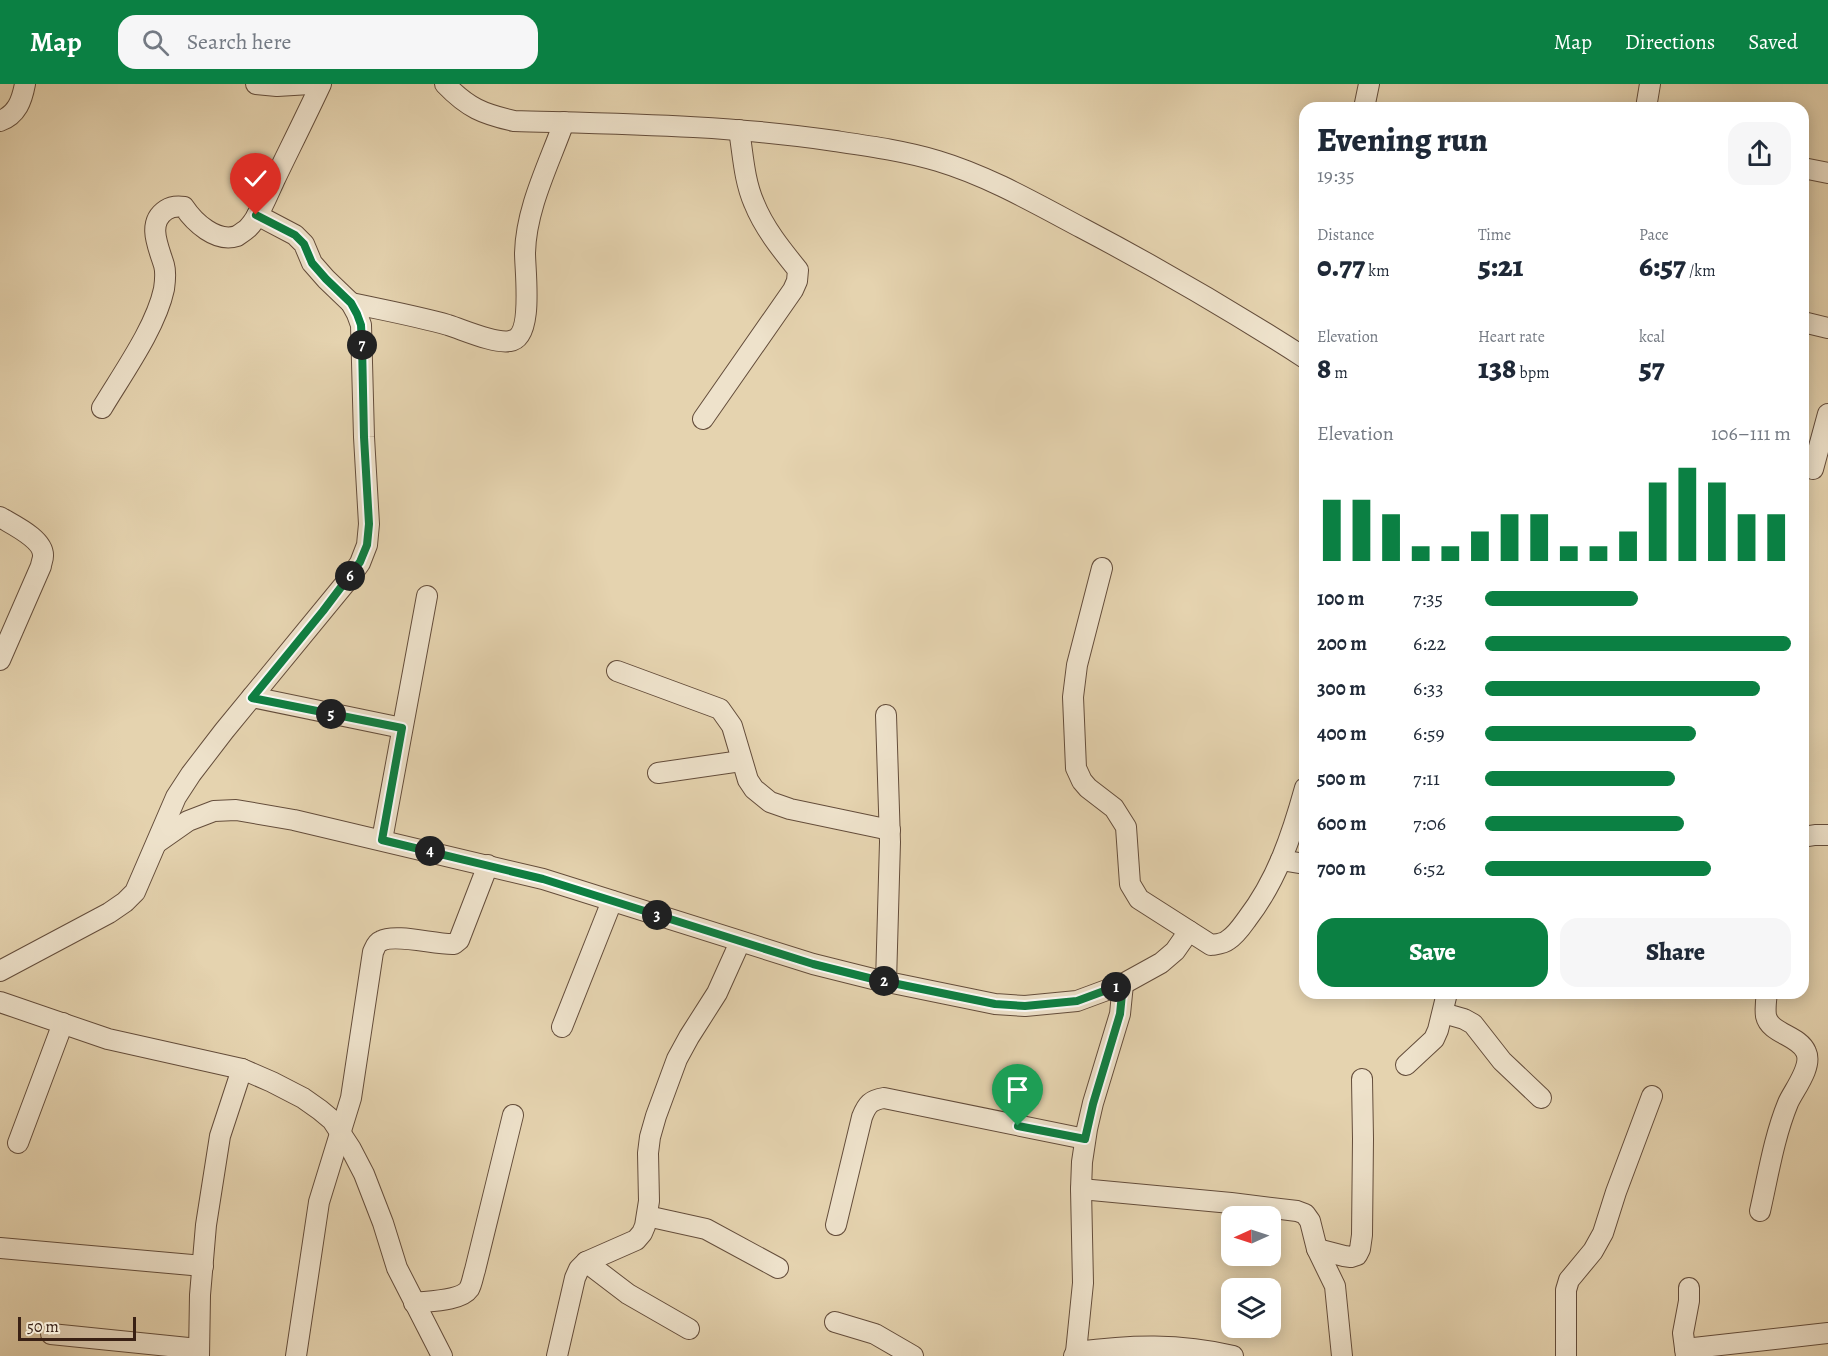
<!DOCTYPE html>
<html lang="en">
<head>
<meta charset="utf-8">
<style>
	:root { --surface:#fff; --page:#f6f6f7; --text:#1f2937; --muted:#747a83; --accent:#0b8043 }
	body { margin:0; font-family:Alegreya,serif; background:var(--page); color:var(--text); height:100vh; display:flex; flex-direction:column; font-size:22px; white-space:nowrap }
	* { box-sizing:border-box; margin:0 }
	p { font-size:20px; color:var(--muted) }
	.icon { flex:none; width:33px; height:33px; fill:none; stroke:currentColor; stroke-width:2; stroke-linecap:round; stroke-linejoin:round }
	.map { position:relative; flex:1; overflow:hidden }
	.sheet { position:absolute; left:1299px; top:18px; width:510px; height:897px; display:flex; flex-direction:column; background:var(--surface); border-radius:18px; box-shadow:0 3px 15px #0003 }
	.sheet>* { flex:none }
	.needle { width:39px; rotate:267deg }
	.buttons { position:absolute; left:1221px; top:1122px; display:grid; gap:12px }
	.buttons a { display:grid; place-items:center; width:60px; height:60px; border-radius:12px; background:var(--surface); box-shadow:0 3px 15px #0003; font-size:30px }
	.scale { position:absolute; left:18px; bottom:15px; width:118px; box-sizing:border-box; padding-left:6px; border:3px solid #392014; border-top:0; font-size:16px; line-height:21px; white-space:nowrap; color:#392014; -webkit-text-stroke:4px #eee2cb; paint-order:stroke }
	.pin { position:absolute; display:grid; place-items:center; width:51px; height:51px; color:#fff; margin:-62px -26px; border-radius:50% 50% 50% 0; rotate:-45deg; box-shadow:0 0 6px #0007 }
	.pin .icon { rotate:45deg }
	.km { position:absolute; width:30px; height:30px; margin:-15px; border-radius:50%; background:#222; color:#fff; font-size:16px; line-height:30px; text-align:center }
	.round { display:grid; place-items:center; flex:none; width:63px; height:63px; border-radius:18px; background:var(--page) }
	.head { display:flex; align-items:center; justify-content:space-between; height:102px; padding:0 18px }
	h1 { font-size:33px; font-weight:800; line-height:45px }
	.stats { display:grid; grid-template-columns:repeat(3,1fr); gap:9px; height:102px; padding:6px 18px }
	.stats div { display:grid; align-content:center }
	.stats b { font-size:30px; font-weight:800 }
	.stats small { font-size:16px; font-weight:400 }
	.stats p { font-size:16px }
	.chart { height:168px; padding:12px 18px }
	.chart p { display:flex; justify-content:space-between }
	.chart svg { width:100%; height:108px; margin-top:6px; stroke:var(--accent); stroke-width:6 }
	.action { display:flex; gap:12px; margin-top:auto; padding:12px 18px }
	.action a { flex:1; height:69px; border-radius:18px; background:var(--accent); color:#fff; font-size:24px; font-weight:800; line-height:69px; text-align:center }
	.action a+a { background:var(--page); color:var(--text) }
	ul { padding:0 18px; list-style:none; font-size:20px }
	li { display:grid; grid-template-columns:96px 72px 1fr; align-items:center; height:45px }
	li i { height:15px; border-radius:8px; background:var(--accent) }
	header { display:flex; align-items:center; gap:36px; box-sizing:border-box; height:84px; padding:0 30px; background:var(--accent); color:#fff }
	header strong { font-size:28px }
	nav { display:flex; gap:33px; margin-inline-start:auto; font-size:21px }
	.search { width:420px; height:54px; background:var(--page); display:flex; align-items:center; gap:15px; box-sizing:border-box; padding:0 21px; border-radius:18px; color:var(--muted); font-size:22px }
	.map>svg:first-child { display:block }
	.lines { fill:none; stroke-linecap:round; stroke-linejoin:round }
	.street-casing { stroke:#644d3b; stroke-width:22 }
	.street { stroke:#eee2cb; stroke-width:20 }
	.route-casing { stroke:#fff; stroke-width:12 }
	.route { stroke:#0b8043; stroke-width:8 }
</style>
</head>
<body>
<header>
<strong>Map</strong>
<div class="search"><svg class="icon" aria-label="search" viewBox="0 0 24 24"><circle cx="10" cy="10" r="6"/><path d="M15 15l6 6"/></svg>Search here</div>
<nav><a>Map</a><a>Directions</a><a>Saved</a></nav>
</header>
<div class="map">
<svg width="1828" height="1272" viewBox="0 0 1828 1272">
	<rect width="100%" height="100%" fill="#e5d3af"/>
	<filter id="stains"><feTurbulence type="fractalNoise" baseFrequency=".00333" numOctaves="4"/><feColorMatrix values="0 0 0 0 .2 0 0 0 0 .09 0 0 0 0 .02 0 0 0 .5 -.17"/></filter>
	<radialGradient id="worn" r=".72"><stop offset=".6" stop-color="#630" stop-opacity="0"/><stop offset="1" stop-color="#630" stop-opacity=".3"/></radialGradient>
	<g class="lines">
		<defs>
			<g id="street">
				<path d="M256 0 277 2 310 0"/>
				<path d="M445 0C468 24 483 30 514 37 621 40 729 41 835 57 869 62 905 67 938 77 988 92 1035 119 1082 144 1158 184 1232 227 1305 274"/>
				<path d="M1364 24 1369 0"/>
				<path d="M1646 24 1650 0"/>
				<path d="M0 37C17 31 22 16 25 0"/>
				<path d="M1803 84 1828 89"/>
				<path d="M351 219C383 226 416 232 448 241 464 246 495 260 510 257 534 254 525 188 525 169 526 124 549 80 564 38"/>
				<path d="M1803 238 1828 244"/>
				<path d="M102 324C123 289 156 243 164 205 165 198 166 188 164 181 159 164 146 139 166 126 172 122 177 122 184 123 194 138 216 159 237 152 240 150 246 146 248 144 259 133 268 110 275 95 290 64 306 32 321 0"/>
				<path d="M703 335 793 206 797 197 798 186C781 165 764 144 754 119 744 96 743 70 739 46"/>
				<path d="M1813 385 1828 330"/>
				<path d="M0 433C13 441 44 455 43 472 43 476 41 479 41 482L0 576"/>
				<path d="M1102 484 1077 581 1073 613 1076 684 1082 697 1088 704 1114 724 1126 743 1130 800 1139 815 1211 861C1217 860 1223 860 1228 856 1236 851 1242 842 1247 835 1277 796 1292 751 1305 704"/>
				<path d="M617 587 720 625 732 642 748 696 754 705 770 718 790 725 890 746"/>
				<path d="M252 613 402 644"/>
				<path d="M886 631 890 758 886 898"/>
				<path d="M658 689 741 677"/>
				<path d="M1803 753 1815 751H1828"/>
				<path d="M382 756 427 512"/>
				<path d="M158 758 188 737 214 727 236 726 294 736 543 795 813 880 873 895 995 920 1025 922 1077 917 1123 900 1161 879 1175 867 1189 847"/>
				<path d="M1281 776 1305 780"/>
				<path d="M0 887 109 829 125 818 135 808 176 713 191 690 224 647 348 496 360 479 367 461 369 440 364 353 361 241 357 230 351 219 326 195 312 179 304 160 295 151 257 131"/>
				<path d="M0 918 108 955 242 985 272 998 303 1014 320 1026 332 1036 351 1065 364 1090 383 1139 397 1184 442 1272"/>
				<path d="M1443 929 1464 935 1473 940 1502 977 1541 1014"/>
				<path d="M562 943 612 817"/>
				<path d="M1406 981 1434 955 1438 946 1447 909"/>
				<path d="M18 1059 63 939"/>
				<path d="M1081 1105 1231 1119 1297 1127 1305 1130 1310 1137 1317 1165 1335 1202 1342 1272"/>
				<path d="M1760 1127C1768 1092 1774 1053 1788 1019 1793 1007 1813 983 1806 968 1799 951 1770 950 1766 932 1765 925 1766 916 1767 909"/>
				<path d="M647 1132 706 1145 778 1184"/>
				<path d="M836 1141 862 1033C867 1020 871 1016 884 1014L1085 1055"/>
				<path d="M0 1164 203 1182"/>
				<path d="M1317 1165 1344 1172 1351 1173 1357 1171 1360 1165 1362 1151 1363 1055 1362 995"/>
				<path d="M586 1178 628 1210 689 1245"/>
				<path d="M414 1219C428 1217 461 1217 469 1205 472 1200 473 1192 475 1186L513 1031"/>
				<path d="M835 1238 875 1250 913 1272"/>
				<path d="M51 1250 198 1265"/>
				<path d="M1685 1265 1828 1249"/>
				<path d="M1076 1268C1130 1261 1179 1259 1233 1272"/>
				<path d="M199 1272 200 1211 206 1141 220 1052 242 985"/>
				<path d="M296 1272 319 1118 351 1014 373 868C375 864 376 859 381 857 396 849 436 861 454 860L459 856 488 781"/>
				<path d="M557 1272 575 1194 579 1185 586 1178 636 1156 642 1149 645 1142 649 1117 648 1069 650 1053 656 1032 677 975 689 953 717 909 740 858"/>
				<path d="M1074 1272 1076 1268 1083 1199 1081 1105 1082 1078 1087 1045 1093 1019 1120 930 1123 900"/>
				<path d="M1566 1272V1206L1569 1196 1593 1167 1603 1149 1616 1108 1652 1012"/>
				<path d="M1686 1272 1683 1249 1689 1217V1204"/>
			</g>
		</defs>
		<use href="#street" class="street-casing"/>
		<use href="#street" class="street"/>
	</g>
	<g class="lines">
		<defs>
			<path id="route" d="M256 131 295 151 304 160 312 179 326 195 351 219 357 230 361 241 362 260 364 353 369 440 367 461 360 478 323 527 252 614 402 644 382 756 543 795 813 880 873 895 995 920 1025 922 1077 917 1123 900 1120 930 1093 1020 1085 1055 1018 1042"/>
		</defs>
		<use href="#route" class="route-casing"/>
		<use href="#route" class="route"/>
	</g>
	<rect width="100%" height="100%" filter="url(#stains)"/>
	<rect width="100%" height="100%" fill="url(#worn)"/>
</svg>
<div class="buttons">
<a><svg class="needle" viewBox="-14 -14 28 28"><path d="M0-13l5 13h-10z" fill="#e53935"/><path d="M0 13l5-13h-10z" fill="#747a83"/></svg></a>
<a><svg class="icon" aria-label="layers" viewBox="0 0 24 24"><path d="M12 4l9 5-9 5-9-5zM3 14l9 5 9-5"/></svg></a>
</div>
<div class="scale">50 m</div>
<div class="pin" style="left:1018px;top:1042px;background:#1e9e55"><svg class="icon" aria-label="arrive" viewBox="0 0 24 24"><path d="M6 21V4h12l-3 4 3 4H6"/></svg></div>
<div class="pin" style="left:256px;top:131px;background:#d93025"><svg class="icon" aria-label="check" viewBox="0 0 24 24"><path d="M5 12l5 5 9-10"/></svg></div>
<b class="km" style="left:1116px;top:903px">1</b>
<b class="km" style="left:884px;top:897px">2</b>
<b class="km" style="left:657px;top:831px">3</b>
<b class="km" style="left:430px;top:767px">4</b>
<b class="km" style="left:331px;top:630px">5</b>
<b class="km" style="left:350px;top:492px">6</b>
<b class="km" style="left:362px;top:261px">7</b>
<section class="sheet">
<div class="head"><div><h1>Evening run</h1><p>19:35</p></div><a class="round"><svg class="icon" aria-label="share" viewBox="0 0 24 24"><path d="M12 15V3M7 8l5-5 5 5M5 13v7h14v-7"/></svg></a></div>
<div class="stats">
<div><p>Distance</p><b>0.77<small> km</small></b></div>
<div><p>Time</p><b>5:21</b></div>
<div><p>Pace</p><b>6:57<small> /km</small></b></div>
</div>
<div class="stats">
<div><p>Elevation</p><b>8<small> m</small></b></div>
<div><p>Heart rate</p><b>138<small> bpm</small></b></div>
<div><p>kcal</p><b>57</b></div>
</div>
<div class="chart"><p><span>Elevation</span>106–111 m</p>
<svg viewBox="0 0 160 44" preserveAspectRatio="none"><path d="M5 44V19M15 44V19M25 44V25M35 44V38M45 44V38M55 44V32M65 44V25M75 44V25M85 44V38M95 44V38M105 44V32M115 44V12M125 44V6M135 44V12M145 44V25M155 44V25"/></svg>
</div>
<ul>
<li><b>100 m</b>7:35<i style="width:50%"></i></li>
<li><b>200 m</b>6:22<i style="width:100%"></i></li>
<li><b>300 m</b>6:33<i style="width:90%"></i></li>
<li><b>400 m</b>6:59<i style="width:69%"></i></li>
<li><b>500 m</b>7:11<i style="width:62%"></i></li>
<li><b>600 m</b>7:06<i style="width:65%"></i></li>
<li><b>700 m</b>6:52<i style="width:74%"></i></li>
</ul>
<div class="action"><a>Save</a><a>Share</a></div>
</section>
</div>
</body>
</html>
